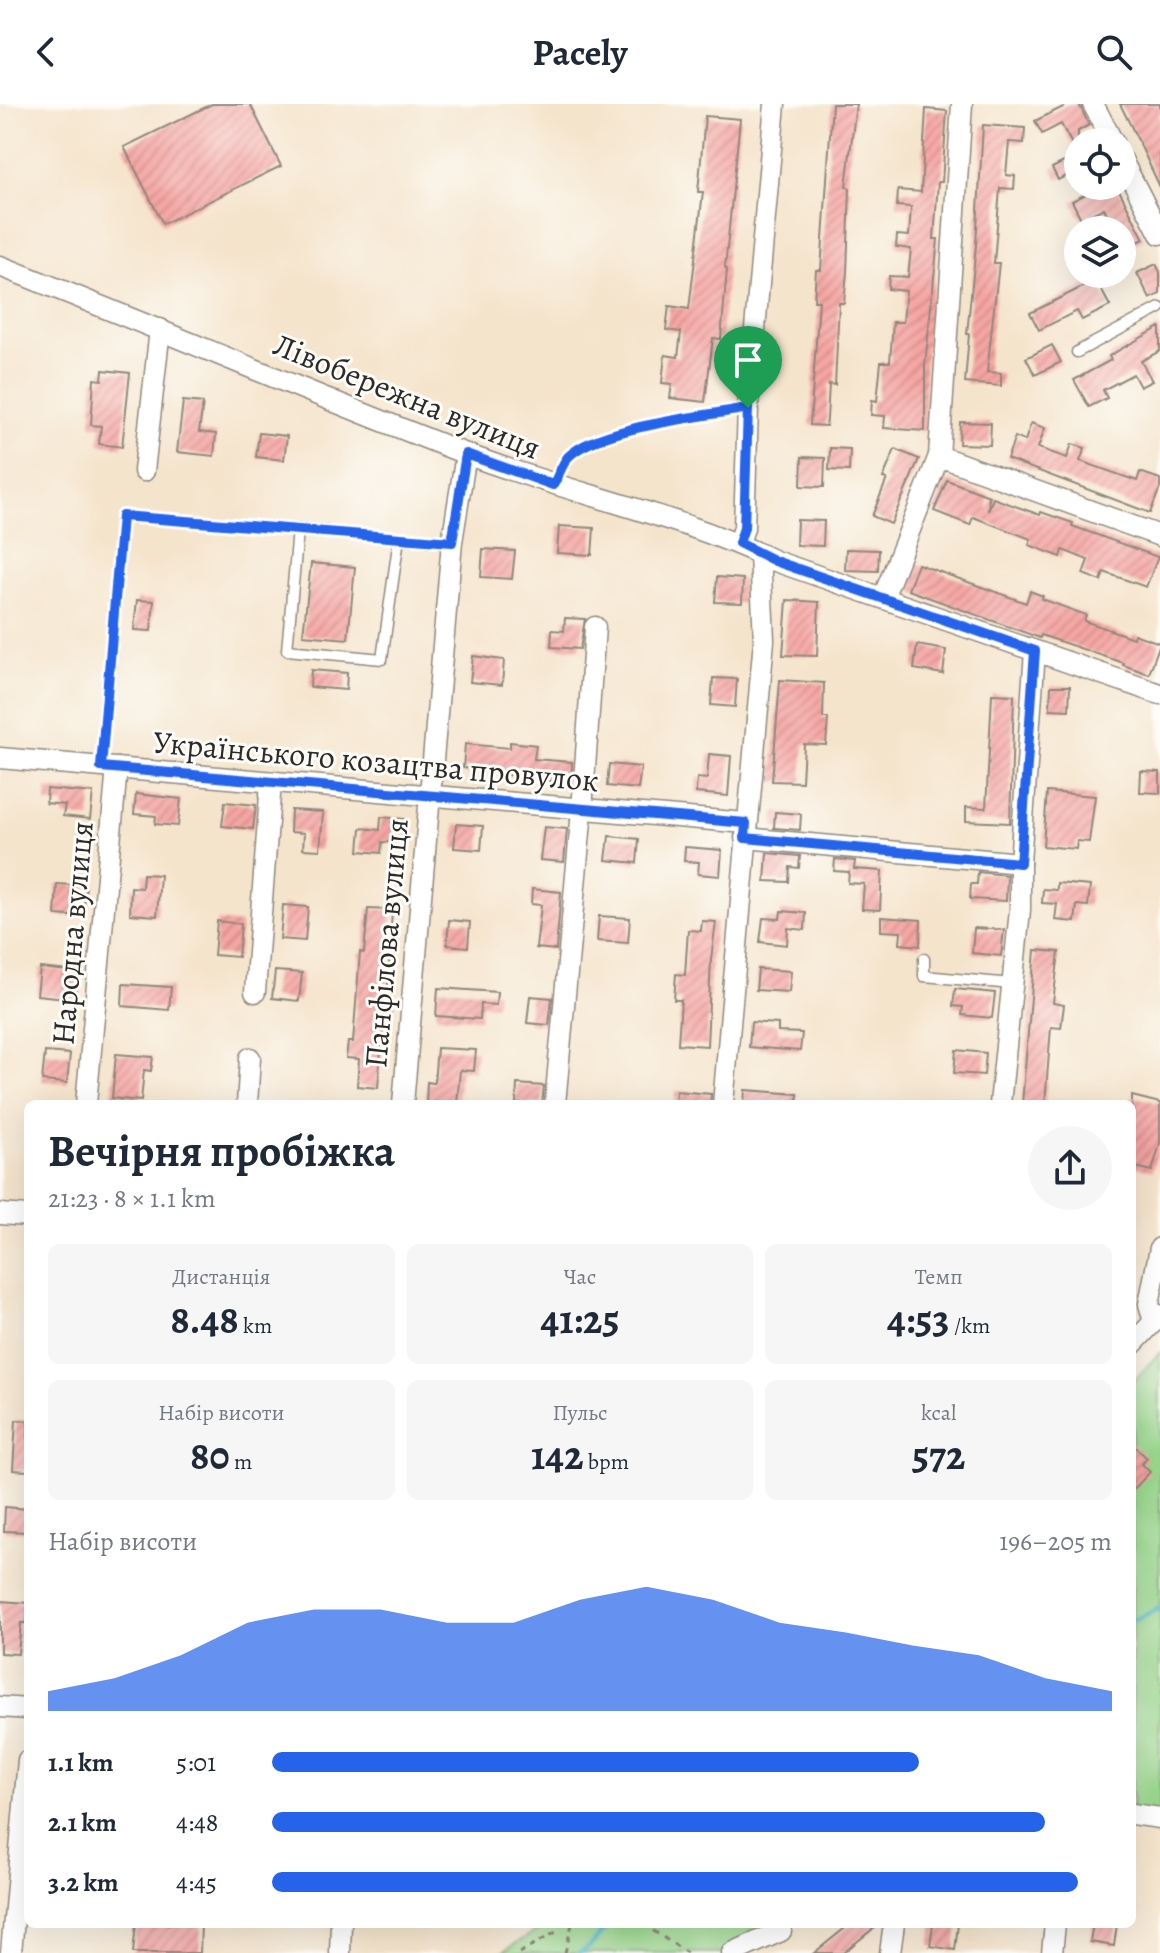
<!DOCTYPE html>
<html lang="uk">
<head>
<meta charset="utf-8">
<style>
	:root { --surface:#fff; --page:#f6f6f7; --text:#1f2937; --muted:#747a83; --accent:#2563eb }
	body { margin:0; font-family:Alegreya,serif; background:var(--page); color:var(--text); height:100vh; display:flex; flex-direction:column; font-size:30px; white-space:nowrap }
	* { box-sizing:border-box; margin:0 }
	p { font-size:26px; color:var(--muted) }
	.icon { flex:none; width:44px; height:44px; fill:none; stroke:currentColor; stroke-width:2; stroke-linecap:round; stroke-linejoin:round }
	.map { position:relative; flex:1; overflow:hidden }
	.side { position:absolute; left:24px; top:996px; width:1112px; height:828px; display:flex; flex-direction:column; background:var(--surface); border-radius:12px; box-shadow:0 8px 32px #0002 }
	.side>* { flex:none }
	.tools { position:absolute; left:1064px; top:24px; display:grid; gap:16px }
	.tools a { display:grid; place-items:center; width:72px; height:72px; border-radius:50%; background:var(--surface); box-shadow:0 8px 32px #0002; font-size:40px }
	.pin { position:absolute; display:grid; place-items:center; width:68px; height:68px; color:#fff; margin:-82px -34px; border-radius:50% 50% 50% 0; rotate:-45deg; box-shadow:0 0 8px #0007 }
	.pin .icon { rotate:45deg }
	.round { display:grid; place-items:center; flex:none; width:84px; height:84px; border-radius:42px; background:var(--page) }
	.overview { display:flex; align-items:center; justify-content:space-between; height:136px; padding:0 24px }
	h1 { font-size:44px; font-weight:600; line-height:60px }
	.figures { display:grid; grid-template-columns:repeat(3,1fr); gap:12px; height:136px; padding:8px 24px }
	.figures div { display:grid; align-content:center; border-radius:12px; background:var(--page); text-align:center }
	.figures b { font-size:40px; font-weight:600 }
	.figures small { font-size:22px; font-weight:400 }
	.figures p { font-size:22px }
	.chart { height:224px; padding:16px 24px }
	.chart p { display:flex; justify-content:space-between }
	.chart svg { width:100%; height:144px; margin-top:8px; fill:var(--accent); opacity:.7 }
	ul { padding:0 24px; list-style:none; font-size:26px }
	li { display:grid; grid-template-columns:128px 96px 1fr; align-items:center; height:60px }
	li i { height:20px; border-radius:10px; background:var(--accent) }
	header { display:flex; justify-content:space-between; align-items:center; height:104px; padding:0 24px; background:var(--surface); font-size:36px; font-weight:600 }
	.map>svg:first-child { display:block }
	.grass { fill:#99d78c; stroke:#62815c; stroke-width:2 }
	.lines { fill:none; stroke-linecap:round; stroke-linejoin:round }
	.stream { stroke:#49b6c4; stroke-width:5 }
	.building { fill:url(#building-hatch) }
	.service-casing { stroke:#90887c; stroke-width:13 }
	.minor-casing { stroke:#90887c; stroke-width:23 }
	.path { stroke:#90887c; stroke-width:3; stroke-dasharray:6 6; stroke-linecap:butt }
	.service { stroke:#fff; stroke-width:10 }
	.minor { stroke:#fff; stroke-width:20 }
	.route-casing { stroke:#fff; stroke-width:16 }
	.route { stroke:#2563eb; stroke-width:10 }
	.labels { text-anchor:middle; dominant-baseline:central; stroke-width:6; stroke-linejoin:round; paint-order:stroke }
	.street-label { font-size:32px; fill:#2b2b2b; stroke:#fdfcf7 }
</style>
</head>
<body>
<header><svg class="icon" aria-label="back" viewBox="0 0 24 24"><path d="M15 5l-7 7 7 7"/></svg>Pacely<svg class="icon" aria-label="search" viewBox="0 0 24 24"><circle cx="10" cy="10" r="6"/><path d="M15 15l6 6"/></svg></header>
<div class="map">
<svg width="1160" height="1849" viewBox="0 0 1160 1849">
	<defs>
		<pattern id="building-hatch" width="6" height="6" patternUnits="userSpaceOnUse" patternTransform="scale(2)"><rect width="6" height="6" fill="#f5a5a2"/><path d="M-1 1l2-2M0 6l6-6M5 7l2-2" fill="none" stroke="#d28e8c"/></pattern>
	</defs>
	<rect width="100%" height="100%" fill="#fdfcf7"/>
	<filter id="ink" filterUnits="userSpaceOnUse"><feTurbulence type="fractalNoise" baseFrequency=".0125" numOctaves="2"/><feDisplacementMap in="SourceGraphic" scale="16" xChannelSelector="R" yChannelSelector="G"/><feConvolveMatrix kernelMatrix="1 2 1 2 8 2 1 2 1" color-interpolation-filters="sRGB"/></filter>
	<filter id="wash" filterUnits="userSpaceOnUse"><feTurbulence type="fractalNoise" baseFrequency=".006" numOctaves="4" result="noise"/><feDisplacementMap in="SourceGraphic" scale="32" xChannelSelector="R" yChannelSelector="G"/><feGaussianBlur stdDeviation="1.8" result="paint"/><feColorMatrix in="noise" values="0 0 0 0 0 0 0 0 0 0 0 0 0 0 0 0 0 1.4 0 .05"/><feComposite in="paint" operator="in"/></filter>
	<g filter="url(#wash)">
		<rect width="100%" height="100%" fill="#f5e4cc"/>
		<g class="grass">
			<path d="M1160 1248V1718L1132 1715V1279Z"/>
			<path d="M548 1820H775L725 1849H500Z"/>
		</g>
		<g class="lines">
			<g class="stream">
				<path d="M1132 1517 1160 1504"/>
				<path d="M579 1849 589 1843 609 1820"/>
			</g>
		</g>
		<g id="blocks">
			<g class="building">
				<path d="M212 0H250L281 62 163 120 124 43Z"/>
				<path d="M832 0H856L846 83 850 84 847 168 844 199H839L835 281 829 280 827 315 826 322 810 321 819 197H814L816 166H821Z"/>
				<path d="M1069 0H1079L1089 21 1078 27V66L1058 76 1052 64 1078 51 1061 20 1042 30 1035 17Z"/>
				<path d="M1120 0H1160V83L1137 34Z"/>
				<path d="M926 5 947 7 942 78H938L934 135H938L925 261V327L884 324 885 312 871 311 872 296 877 297 881 258H890L893 218H903L906 187 888 185 889 172 908 173 911 145 896 143 897 131 909 132 911 103 897 102 898 86 921 88Z"/>
				<path d="M705 12 740 15 725 164 727 165 721 235 713 234 705 298 670 294 672 280 662 279 665 251 678 253 681 228 666 226 669 202 689 205 703 88H698Z"/>
				<path d="M983 21 1025 24 1024 39 1009 38 1006 71 1015 72 1014 85 1000 84 999 97 994 159H999L987 268 1001 269V282L965 279 969 230H967L976 141Z"/>
				<path d="M1102 82H1117L1144 135 1122 146V126H1115L1104 104 1081 115 1072 97Z"/>
				<path d="M1156 160 1160 168V190L1150 195 1137 169Z"/>
				<path d="M1096 176 1110 202 1082 216 1077 207 1039 226 1030 209Z"/>
				<path d="M1160 223V247L1141 257 1152 277 1140 283 1133 270 1103 286 1107 294 1089 303 1074 276 1111 256 1109 252Z"/>
				<path d="M1052 241 1061 258 1035 271 1026 254Z"/>
				<path d="M103 266 130 269 122 343 99 340 101 322 91 321 94 275 102 276Z"/>
				<path d="M183 297 203 299 199 328 216 330 214 352 177 348Z"/>
				<path d="M960 318 991 319 990 341 959 340Z"/>
				<path d="M1031 319 1045 324 1038 344 1067 354 1072 340 1085 344 1080 357 1137 377 1140 368 1160 375V384L1150 409 1007 355 1015 333 1025 337Z"/>
				<path d="M259 329 287 332 284 356 256 353Z"/>
				<path d="M830 344 850 345 849 367 829 366Z"/>
				<path d="M895 345 919 355 891 420 872 412 887 375 883 374Z"/>
				<path d="M802 353 825 354 824 383 801 382Z"/>
				<path d="M947 376 989 392 988 407 993 394 1040 411 1041 408 1073 419 1072 422 1158 453 1146 483 1104 468 1101 477 1083 470 1088 456 1063 446 1061 453 1029 441 1031 435 973 413 970 421 934 407Z"/>
				<path d="M797 416 824 417 823 442 796 441Z"/>
				<path d="M559 422 594 424 592 451 557 449Z"/>
				<path d="M483 445 515 447 512 475 481 473Z"/>
				<path d="M846 445 879 446 878 467 845 466Z"/>
				<path d="M311 459 355 463 348 535 303 531Z"/>
				<path d="M918 460 1026 499 1030 487 1043 492 1042 495 1086 511 1084 517 1133 534 1134 530 1160 539 1149 570 1123 561 1124 559 1041 531 1040 534 908 486Z"/>
				<path d="M717 473 743 475 742 499 715 498Z"/>
				<path d="M137 496 154 497 151 527 134 526Z"/>
				<path d="M787 496 819 498 817 552 783 551Z"/>
				<path d="M565 514 585 515 580 545 551 543 552 526 564 527Z"/>
				<path d="M917 541 946 546 943 570 914 565Z"/>
				<path d="M473 552 504 556 502 581 470 578Z"/>
				<path d="M311 566 347 569 346 586 310 583Z"/>
				<path d="M713 574 737 575 735 603 711 601Z"/>
				<path d="M780 576 824 579 823 614H828L826 641 804 640 802 678 772 677Z"/>
				<path d="M1051 582H1070L1069 606 1050 605Z"/>
				<path d="M992 590 1014 591 1010 719 966 717V703L986 704Z"/>
				<path d="M510 638 536 641 534 655 572 658 571 680 507 671V668L463 664 465 640 510 644Z"/>
				<path d="M709 650 731 652 728 692 696 689 697 674 707 675Z"/>
				<path d="M609 660 641 663 638 685 607 682Z"/>
				<path d="M1141 667 1160 668V689L1140 688Z"/>
				<path d="M47 685 93 689 90 715 63 712 65 701 46 699Z"/>
				<path d="M1047 688 1095 692 1089 738 1077 737 1076 745 1043 742Z"/>
				<path d="M136 690 181 695 178 722 155 720 156 712 134 710Z"/>
				<path d="M225 698 256 701 253 725 222 722Z"/>
				<path d="M291 706 323 708 320 746 303 745 304 729 290 728Z"/>
				<path d="M775 708 801 710 800 726 774 724Z"/>
				<path d="M381 713 404 715 402 739 382 738 381 749 359 747 361 724 380 726Z"/>
				<path d="M456 720 483 722 481 746 454 744Z"/>
				<path d="M544 723 567 725 564 758 540 756Z"/>
				<path d="M609 732 639 735 637 759 606 756Z"/>
				<path d="M685 743 722 746 720 772 698 770 699 758 684 757Z"/>
				<path d="M767 749 800 752 799 764 790 763 789 778 765 777Z"/>
				<path d="M835 755 855 757 854 765 882 767 880 806 862 805 864 780 848 779 849 768 834 767Z"/>
				<path d="M978 768 1007 771 1006 797 970 795 971 780H977Z"/>
				<path d="M143 770 160 771 157 812 130 810 131 783 142 784Z"/>
				<path d="M1057 779 1090 782 1088 802 1077 801 1075 818 1055 816 1057 800 1042 799 1043 785 1057 786Z"/>
				<path d="M57 780 86 782 83 813 55 811Z"/>
				<path d="M532 785 561 788 556 846 536 844 541 801 531 800Z"/>
				<path d="M283 801 308 803 305 837 280 835Z"/>
				<path d="M368 805 392 806 387 897 392 898 389 921H383L378 984 357 982 359 955 346 954 348 938H353L360 848 364 849Z"/>
				<path d="M781 807 806 809 805 826 788 824 787 841 760 838 763 814 780 815Z"/>
				<path d="M599 812 630 814 628 839 597 837Z"/>
				<path d="M881 813 921 816 920 842 900 840 901 828 881 827Z"/>
				<path d="M449 816 470 818 468 843 447 841Z"/>
				<path d="M217 817 241 820 238 853 214 851Z"/>
				<path d="M702 817 716 818 711 855 707 942 678 940 681 896H674L676 870 685 871 688 826 701 827Z"/>
				<path d="M974 824 1004 826 1001 852 972 849Z"/>
				<path d="M1035 846 1059 848 1053 899 1064 901 1061 924 1051 923 1045 1000H1022Z"/>
				<path d="M40 864 78 868 75 895 37 891Z"/>
				<path d="M758 865 791 867 789 888 756 886Z"/>
				<path d="M275 867 302 869 299 897 272 894Z"/>
				<path d="M123 880 171 883 169 906 122 902Z"/>
				<path d="M438 884 497 888 496 901 481 900 480 915 436 912Z"/>
				<path d="M955 885 995 889 992 914 962 911 963 903 953 902Z"/>
				<path d="M530 892 552 894 549 921 527 919Z"/>
				<path d="M751 918 778 920V928L802 929 800 947 749 943Z"/>
				<path d="M437 944 476 946 474 967 460 966 457 1000H426L427 978 434 979Z"/>
				<path d="M956 946 986 949 984 971 954 969Z"/>
				<path d="M45 948 70 950 67 979 42 977Z"/>
				<path d="M116 950 153 953 151 967 144 966 141 997 112 994Z"/>
				<path d="M517 980 544 982 542 1000H516Z"/>
				<path d="M745 986 798 990 797 1000H744Z"/>
				<path d="M676 987 711 990 710 1000H675Z"/>
				<path d="M1132 992 1160 999V1040L1152 1067 1132 1062V1017L1134 1007 1132 1006Z"/>
				<path d="M16 1316 28 1317V1367L13 1366Z"/>
				<path d="M1132 1340 1147 1354 1142 1360 1150 1368 1132 1387Z"/>
				<path d="M5 1403 28 1405V1428L4 1427Z"/>
				<path d="M0 1497 28 1499 27 1519H21L18 1550 0 1549Z"/>
				<path d="M136 1820H201L200 1849H133Z"/>
				<path d="M850 1820H879L843 1849H814Z"/>
				<path d="M933 1820H958L955 1846 930 1842Z"/>
				<path d="M1093 1820H1117L1114 1842 1090 1838Z"/>
			</g>
		</g>
	</g>
	<g filter="url(#ink)">
		<use href="#blocks" fill-opacity="0" stroke="#90887c" stroke-width="2"/>
		<g class="lines">
			<defs>
				<g id="service">
					<path d="M1077 248 1160 204"/>
					<path d="M298 426 287 546 382 555 399 434"/>
					<path d="M101 663 122 412 452 438"/>
					<path d="M924 855V872L1012 880"/>
				</g>
				<g id="minor">
					<path d="M1093 0 1113 38"/>
					<path d="M1122 56 1160 130"/>
					<path d="M0 162C156 223 310 290 466 350 568 389 677 410 775 457L1160 590"/>
					<path d="M939 352 1160 432"/>
					<path d="M144 367 160 225"/>
					<path d="M739 439 744 424 748 304 775 0"/>
					<path d="M883 494 939 352 962 0"/>
					<path d="M0 654 746 719"/>
					<path d="M745 734 1020 759"/>
					<path d="M255 888 271 678"/>
					<path d="M86 1000 117 664"/>
					<path d="M247 1000 250 954"/>
					<path d="M403 1000 452 438 466 350"/>
					<path d="M555 1000 582 706 595 523"/>
					<path d="M723 1000 764 536 760 450"/>
					<path d="M1000 1000 1020 806V759L1035 547"/>
					<path d="M0 1110 28 1112"/>
					<path d="M1154 1218 1149 1200 1160 1144"/>
					<path d="M1132 1241 1160 1211"/>
					<path d="M0 1603 28 1605"/>
					<path d="M1132 1710 1160 1714"/>
					<path d="M11 1849 28 1656"/>
					<path d="M340 1849 341 1820"/>
					<path d="M732 1849 781 1827"/>
					<path d="M890 1849 894 1820"/>
					<path d="M1052 1849 1055 1820"/>
				</g>
			</defs>
			<use href="#service" class="service-casing"/>
			<use href="#minor" class="minor-casing"/>
			<g class="path">
				<path d="M563 364C585 323 687 316 729 308"/>
				<path d="M643 1820 687 1849"/>
				<path d="M519 1849 558 1827"/>
				<path d="M565 1849 572 1820"/>
			</g>
			<use href="#service" class="service"/>
			<use href="#minor" class="minor"/>
		</g>
	</g>
	<g class="lines" filter="url(#ink)">
		<defs>
			<path id="route" d="M748 304 744 424 739 439 775 457 1035 547 1020 759 745 734 746 719 101 663 122 412 452 438 466 350 553 381C558 373 562 360 568 353 596 323 707 312 748 304Z"/>
		</defs>
		<use href="#route" class="route-casing"/>
		<use href="#route" class="route"/>
	</g>
	<g class="labels">
		<g class="street-label">
			<text transform="translate(407 292) rotate(22)">Лівобережна вулиця</text>
			<text transform="translate(376 657) rotate(5)">Українського козацтва провулок</text>
			<text transform="translate(72 829) rotate(-85)">Народна вулиця</text>
			<text transform="translate(386 839) rotate(-85)">Панфілова вулиця</text>
		</g>
	</g>
</svg>
<div class="tools">
<a><svg class="icon" aria-label="locate" viewBox="0 0 24 24"><circle cx="12" cy="12" r="6"/><path d="M12 2v4M12 18v4M2 12h4M18 12h4"/></svg></a>
<a><svg class="icon" aria-label="layers" viewBox="0 0 24 24"><path d="M12 4l9 5-9 5-9-5zM3 14l9 5 9-5"/></svg></a>
</div>
<div class="pin" style="left:748px;top:304px;background:#1e9e55"><svg class="icon" aria-label="arrive" viewBox="0 0 24 24"><path d="M6 21V4h12l-3 4 3 4H6"/></svg></div>
<section class="side">
<div class="overview"><div><h1>Вечірня пробіжка</h1><p>21:23 · 8 × 1.1 km</p></div><a class="round"><svg class="icon" aria-label="share" viewBox="0 0 24 24"><path d="M12 15V3M7 8l5-5 5 5M5 13v7h14v-7"/></svg></a></div>
<div class="figures">
<div><p>Дистанція</p><b>8.48<small> km</small></b></div>
<div><p>Час</p><b>41:25</b></div>
<div><p>Темп</p><b>4:53<small> /km</small></b></div>
</div>
<div class="figures">
<div><p>Набір висоти</p><b>80<small> m</small></b></div>
<div><p>Пульс</p><b>142<small> bpm</small></b></div>
<div><p>kcal</p><b>572</b></div>
</div>
<div class="chart"><p><span>Набір висоти</span>196–205 m</p>
<svg viewBox="0 0 160 44" preserveAspectRatio="none"><path d="M0 44V38L10 34L20 27L30 17L40 13L50 13L60 17L70 17L80 10L90 6L100 10L110 17L120 20L130 24L140 27L150 34L160 38V44z"/></svg>
</div>
<ul>
<li><b>1.1 km</b>5:01<i style="width:77%"></i></li>
<li><b>2.1 km</b>4:48<i style="width:92%"></i></li>
<li><b>3.2 km</b>4:45<i style="width:96%"></i></li>
</ul>
</section>
</div>
</body>
</html>
